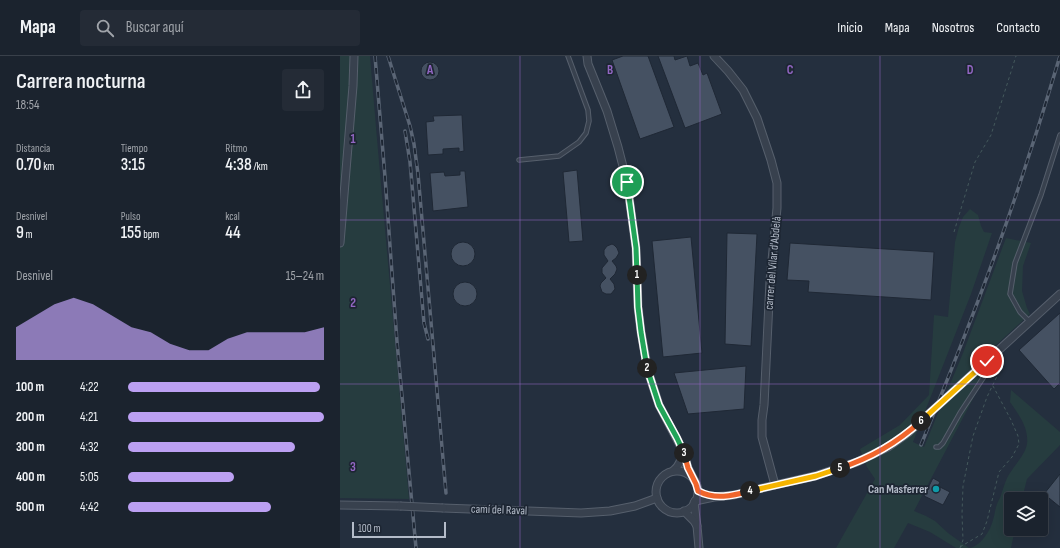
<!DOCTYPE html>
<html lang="es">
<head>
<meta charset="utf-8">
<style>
	:root { --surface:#1b232e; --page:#242b36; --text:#f1f3f6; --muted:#a0a4aa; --line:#39404a; --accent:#bca0f2 }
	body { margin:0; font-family:"Sofia Sans Condensed",sans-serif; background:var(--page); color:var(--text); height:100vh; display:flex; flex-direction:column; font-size:15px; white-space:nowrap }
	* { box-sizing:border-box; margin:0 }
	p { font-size:13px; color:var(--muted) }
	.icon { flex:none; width:22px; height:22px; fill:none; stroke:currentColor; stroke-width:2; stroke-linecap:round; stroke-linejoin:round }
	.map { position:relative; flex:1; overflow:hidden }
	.details { display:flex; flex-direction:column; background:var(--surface); width:340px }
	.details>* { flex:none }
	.controls { position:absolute; left:664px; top:436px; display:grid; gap:8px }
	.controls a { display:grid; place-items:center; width:44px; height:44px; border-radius:4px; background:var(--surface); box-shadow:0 4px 16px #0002,0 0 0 1px var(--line); font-size:20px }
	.scale { position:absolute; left:12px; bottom:10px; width:94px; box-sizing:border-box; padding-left:4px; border:2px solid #b4bcc9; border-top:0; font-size:11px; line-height:14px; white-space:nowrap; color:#b4bcc9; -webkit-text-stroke:3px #1d2633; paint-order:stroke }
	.pin { position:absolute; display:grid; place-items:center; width:34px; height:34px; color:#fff; margin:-17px; border:2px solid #fff; border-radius:50%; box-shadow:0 1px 4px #0007 }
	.km { position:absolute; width:20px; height:20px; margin:-10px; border-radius:50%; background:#222; color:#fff; font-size:11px; line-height:20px; text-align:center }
	.round { display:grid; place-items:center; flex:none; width:42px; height:42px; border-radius:4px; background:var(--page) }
	.head { display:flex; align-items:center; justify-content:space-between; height:68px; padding:0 16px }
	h1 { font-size:22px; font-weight:600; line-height:30px }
	.figures { display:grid; grid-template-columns:repeat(3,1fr); gap:6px; height:68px; padding:4px 16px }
	.figures div { display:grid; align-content:center }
	.figures b { font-size:17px; font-weight:600 }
	.figures small { font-size:11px; font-weight:400 }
	.figures p { font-size:11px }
	.chart { height:112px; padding:8px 16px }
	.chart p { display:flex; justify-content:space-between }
	.chart svg { width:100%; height:72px; margin-top:4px; fill:var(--accent); opacity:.7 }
	ul { padding:0 16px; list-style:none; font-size:13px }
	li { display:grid; grid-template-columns:64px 48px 1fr; align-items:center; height:30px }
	li i { height:10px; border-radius:5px; background:var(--accent) }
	header { display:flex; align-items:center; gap:24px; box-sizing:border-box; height:56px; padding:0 20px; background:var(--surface); border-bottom:1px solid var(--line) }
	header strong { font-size:19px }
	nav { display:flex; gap:22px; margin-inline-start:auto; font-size:14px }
	.search { width:280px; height:36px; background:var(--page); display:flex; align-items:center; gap:10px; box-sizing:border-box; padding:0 14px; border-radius:4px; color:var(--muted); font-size:15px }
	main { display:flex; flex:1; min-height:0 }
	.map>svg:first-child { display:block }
	.green { fill:#263c3f }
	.building { fill:#455162; stroke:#1f2835 }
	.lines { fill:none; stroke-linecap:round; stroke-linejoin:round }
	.service-casing { stroke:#565f6c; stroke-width:5.5 }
	.minor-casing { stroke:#565f6c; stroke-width:9 }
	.path { stroke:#44595c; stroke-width:1; stroke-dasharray:3 3; stroke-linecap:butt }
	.service { stroke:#38414e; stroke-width:3.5 }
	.minor { stroke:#38414e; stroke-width:7 }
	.rail-casing { stroke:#5a6575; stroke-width:3.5 }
	.rail { stroke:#1d2633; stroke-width:2; stroke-dasharray:6; stroke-linecap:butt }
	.minor-bridge-casing { stroke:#565f6c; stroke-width:9; stroke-linecap:butt }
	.minor-bridge { stroke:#38414e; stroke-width:7 }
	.split-1-casing { stroke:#fff; stroke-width:8 }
	.split-2-casing { stroke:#fff; stroke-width:8 }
	.split-3-casing { stroke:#fff; stroke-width:8 }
	.split-4-casing { stroke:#fff; stroke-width:8 }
	.split-5-casing { stroke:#fff; stroke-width:8 }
	.split-6-casing { stroke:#fff; stroke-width:8 }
	.split-7-casing { stroke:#fff; stroke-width:8 }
	.split-1 { stroke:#22a559; stroke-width:5 }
	.split-2 { stroke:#22a559; stroke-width:5 }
	.split-3 { stroke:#22a559; stroke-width:5 }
	.split-4 { stroke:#f0652b; stroke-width:5 }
	.split-5 { stroke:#f5b400; stroke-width:5 }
	.split-6 { stroke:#f0652b; stroke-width:5 }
	.split-7 { stroke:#f5b400; stroke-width:5 }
	.grid { fill:none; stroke:#9266c3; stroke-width:1; stroke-opacity:0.55 }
	.culture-dot { fill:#0f9aa8; stroke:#1d2633; stroke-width:1.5 }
	.labels { text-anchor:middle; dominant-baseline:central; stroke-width:3.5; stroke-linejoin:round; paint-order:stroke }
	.street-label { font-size:12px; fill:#b4bcc9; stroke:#1d2633 }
	.poi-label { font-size:12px; font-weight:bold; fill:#b4bcc9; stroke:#1d2633; text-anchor:end }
	.grid-label { font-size:13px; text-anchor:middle; font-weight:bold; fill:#9266c3; stroke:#1d2633; stroke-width:3.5; stroke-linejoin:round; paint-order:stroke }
</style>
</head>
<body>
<header>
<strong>Mapa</strong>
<div class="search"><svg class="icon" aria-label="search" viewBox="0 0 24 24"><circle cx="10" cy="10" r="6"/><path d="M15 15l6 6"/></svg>Buscar aquí</div>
<nav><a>Inicio</a><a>Mapa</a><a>Nosotros</a><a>Contacto</a></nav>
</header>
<main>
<section class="details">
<div class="head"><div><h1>Carrera nocturna</h1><p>18:54</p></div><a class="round"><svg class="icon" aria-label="share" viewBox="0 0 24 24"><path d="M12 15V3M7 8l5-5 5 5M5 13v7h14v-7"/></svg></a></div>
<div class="figures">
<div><p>Distancia</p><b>0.70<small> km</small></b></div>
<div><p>Tiempo</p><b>3:15</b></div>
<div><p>Ritmo</p><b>4:38<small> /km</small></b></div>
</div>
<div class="figures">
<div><p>Desnivel</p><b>9<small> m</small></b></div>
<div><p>Pulso</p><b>155<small> bpm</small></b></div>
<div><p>kcal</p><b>44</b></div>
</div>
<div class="chart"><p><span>Desnivel</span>15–24 m</p>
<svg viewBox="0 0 160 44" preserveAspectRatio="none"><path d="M0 44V24L10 17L20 10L30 6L40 10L50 17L60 24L70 27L80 34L90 38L100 38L110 31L120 27L130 27L140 27L150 27L160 24V44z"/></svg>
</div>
<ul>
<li><b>100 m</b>4:22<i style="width:98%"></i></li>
<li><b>200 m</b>4:21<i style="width:100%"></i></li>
<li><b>300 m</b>4:32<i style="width:85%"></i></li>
<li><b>400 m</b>5:05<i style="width:54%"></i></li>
<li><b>500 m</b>4:42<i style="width:73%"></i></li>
</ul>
</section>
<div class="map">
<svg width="720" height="492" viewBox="0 0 720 492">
	<rect width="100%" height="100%" fill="#242f3e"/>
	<g class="green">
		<path d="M0 0H30L37 83 69 443 0 442Z"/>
		<path d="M630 153 638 159 641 170 644 176 652 177 631 238 573 386 584 391 623 297 666 182 691 187 683 210 682 235 687 252 690 258 635 308 645 320 574 455 586 460 595 465 608 477 629 492C636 491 642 485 646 479 652 471 654 461 656 451 657 448 658 445 660 442 663 434 665 424 670 417 676 407 685 399 687 388 689 371 678 358 670 346L671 334 720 376V389L687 423 682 443H671V473H675L671 492H616L590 476 568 467 554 492H496L535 423 527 411 520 393 560 369 589 339 594 259 608 261 615 186 619 171 623 161Z"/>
	</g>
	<g class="building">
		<path d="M283 0H308L334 71 300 83 272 4Z"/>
		<path d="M318 0H334L335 4 347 0 350 10 358 7 363 19 367 17 382 58 345 72Z"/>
		<circle cx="90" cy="15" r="9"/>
		<path d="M122 59 124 95 119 96V92L103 93V98L88 99 86 66 94 65 93 60Z"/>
		<path d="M237 114 243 185 229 186 223 116Z"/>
		<path d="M120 115H125L128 151 93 155 90 117 104 116 105 120 120 119Z"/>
		<path d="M387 177 417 178 411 290 385 288Z"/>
		<path d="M351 181 362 297 323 301 312 185Z"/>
		<circle cx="123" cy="198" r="12"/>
		<path d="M450 187 594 196 591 244 468 236 469 225 447 224Z"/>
		<path d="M272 188 274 189 277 192 279 197 276 202 272 205 276 210 277 213 275 218 270 223 274 228 275 233 271 238H266L262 236 260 230 261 227 266 222 262 217V212L268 205 264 199V194L267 190Z"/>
		<circle cx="125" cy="238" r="12"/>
		<path d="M720 257V327L714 333 679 294Z"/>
		<path d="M406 310 404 353 348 358 334 317Z"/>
		<path d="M720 418V451L704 438Z"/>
		<path d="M593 422 600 426 598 430 610 436 603 449 584 440Z"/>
	</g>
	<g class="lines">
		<defs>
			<g id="service">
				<path d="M179 104 219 100 239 86 246 77 249 65 248 54 228 0"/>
				<path d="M690 266 680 256 670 238 675 207 701 139 720 79"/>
				<path d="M596 391H599L603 387 620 357 647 316 653 310"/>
			</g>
			<g id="minor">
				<path d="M247 0 248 8 267 55 278 91 287 126 296 192 298 251 301 276 308 315 319 349 343 395 348 412 353 422"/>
				<path d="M374 0 388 15 403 34 417 62 431 104 437 127V152L430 225 424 349 422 364V381L435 429"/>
				<path d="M0 187 13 30 14 0"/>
				<path d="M333 415C340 409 341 404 342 396"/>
				<circle cx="337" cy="436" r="21"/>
				<path d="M355 445 374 441 394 439 435 429 475 420 517 406 548 391 569 376 720 238"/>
				<path d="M354 447 357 470 359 492"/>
				<path d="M0 449 60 450"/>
				<path d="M103 452 241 457 270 455 295 450 317 442"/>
				<path d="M344 455 354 465 357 470"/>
			</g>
		</defs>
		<use href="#service" class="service-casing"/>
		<use href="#minor" class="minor-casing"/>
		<g class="path">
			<path d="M614 176 635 106 651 79 676 0"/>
			<path d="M620 491 642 478 647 465 659 416 672 401 679 388 678 380 671 364 653 330"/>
			<path d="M620 492 623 484 622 458 623 430 633 380 647 341 659 316"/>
		</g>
		<use href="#service" class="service"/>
		<use href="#minor" class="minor"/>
		<defs>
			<g id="rail">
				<path d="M35 0 45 121 57 286 76 492"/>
				<path d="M48 0 70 70 74 88 78 118 106 437"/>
				<path d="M65 75 70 106 84 267 88 283"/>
				<path d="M581 389C620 293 659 195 690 96 701 64 710 32 720 0"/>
			</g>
		</defs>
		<use href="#rail" class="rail-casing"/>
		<use href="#rail" class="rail"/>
		<defs>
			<path id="minor-bridge" d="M60 450 103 452"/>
		</defs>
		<use href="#minor-bridge" class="minor-bridge-casing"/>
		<use href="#minor-bridge" class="minor-bridge"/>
	</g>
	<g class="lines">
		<defs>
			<path id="split-1" d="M287 126 296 192 297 219"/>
			<path id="split-2" d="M297 219 298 251 301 276 307 312"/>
			<path id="split-3" d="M307 312 319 349 337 382 344 397"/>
			<path id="split-4" d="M344 397 348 412 356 428 358 435C375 444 392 440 410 435"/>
			<path id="split-5" d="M410 435 476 420 500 412"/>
			<path id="split-6" d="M500 412C531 402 557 387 581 365"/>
			<path id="split-7" d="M581 365 647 305"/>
		</defs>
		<use href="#split-1" class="split-1-casing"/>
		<use href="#split-2" class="split-2-casing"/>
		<use href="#split-3" class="split-3-casing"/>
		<use href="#split-4" class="split-4-casing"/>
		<use href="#split-5" class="split-5-casing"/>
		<use href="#split-6" class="split-6-casing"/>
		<use href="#split-7" class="split-7-casing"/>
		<use href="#split-1" class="split-1"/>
		<use href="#split-2" class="split-2"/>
		<use href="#split-3" class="split-3"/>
		<use href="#split-4" class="split-4"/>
		<use href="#split-5" class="split-5"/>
		<use href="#split-6" class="split-6"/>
		<use href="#split-7" class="split-7"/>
	</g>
	<path class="grid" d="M180 0V492M360 0V492M540 0V492M0 164H720M0 328H720"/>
	<circle class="culture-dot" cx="596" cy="433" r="4"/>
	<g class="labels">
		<g class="street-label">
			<text transform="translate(433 207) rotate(-85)">carrer del Vilar d'Abdelà</text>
			<text transform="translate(159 454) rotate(2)">camí del Raval</text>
		</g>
		<g class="poi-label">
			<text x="588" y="433">Can Masferrer</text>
		</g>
	</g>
	<g class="grid-label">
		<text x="90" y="18">A</text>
		<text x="270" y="18">B</text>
		<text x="450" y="18">C</text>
		<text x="630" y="18">D</text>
		<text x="13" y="87">1</text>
		<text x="13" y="251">2</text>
		<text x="13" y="415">3</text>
	</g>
</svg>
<div class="controls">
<a><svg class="icon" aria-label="layers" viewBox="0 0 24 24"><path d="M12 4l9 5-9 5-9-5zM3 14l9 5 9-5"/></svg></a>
</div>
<div class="scale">100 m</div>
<div class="pin" style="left:287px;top:126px;background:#1e9e55"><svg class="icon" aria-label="arrive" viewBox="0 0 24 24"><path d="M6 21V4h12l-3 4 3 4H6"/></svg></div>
<div class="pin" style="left:647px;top:305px;background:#d93025"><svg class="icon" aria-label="check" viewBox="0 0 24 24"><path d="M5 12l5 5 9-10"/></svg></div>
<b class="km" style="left:297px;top:219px">1</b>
<b class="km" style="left:307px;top:312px">2</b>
<b class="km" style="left:344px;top:397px">3</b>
<b class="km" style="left:410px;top:435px">4</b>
<b class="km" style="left:500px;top:412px">5</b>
<b class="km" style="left:581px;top:365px">6</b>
</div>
</main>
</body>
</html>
